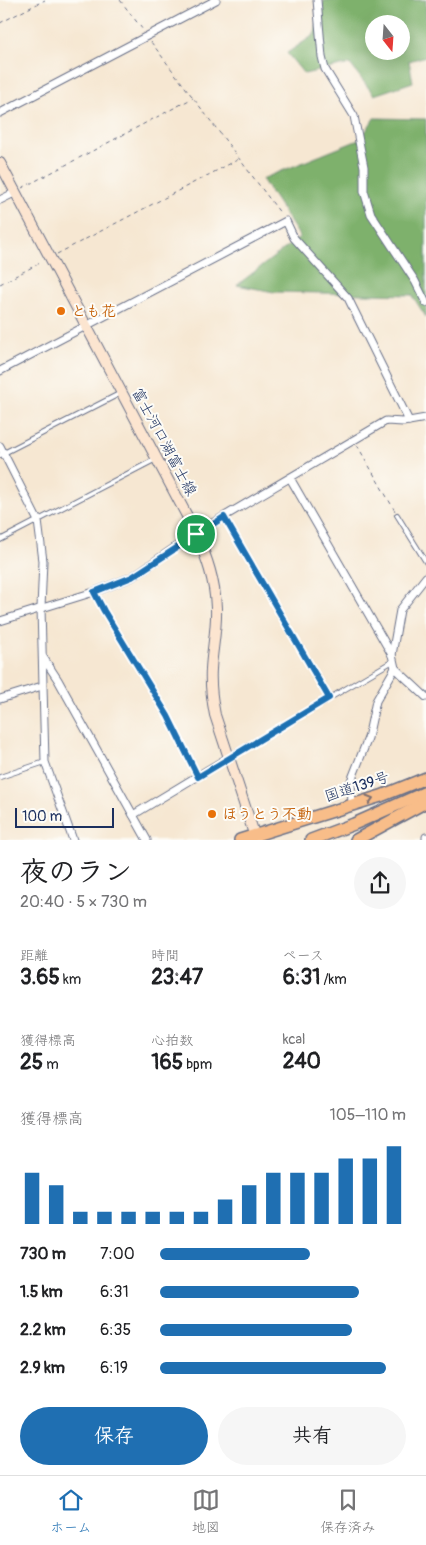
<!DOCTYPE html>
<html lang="ja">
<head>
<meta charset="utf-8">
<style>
	:root { --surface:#fff; --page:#f6f6f6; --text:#202124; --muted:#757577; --line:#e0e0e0; --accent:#1f6fb2 }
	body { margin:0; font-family:Pangolin,"Klee One",sans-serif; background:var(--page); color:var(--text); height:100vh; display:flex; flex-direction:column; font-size:19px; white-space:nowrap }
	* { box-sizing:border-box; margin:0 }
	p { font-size:16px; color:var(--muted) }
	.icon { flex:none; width:28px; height:28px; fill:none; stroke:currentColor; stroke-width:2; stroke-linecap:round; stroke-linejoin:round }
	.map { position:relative; height:840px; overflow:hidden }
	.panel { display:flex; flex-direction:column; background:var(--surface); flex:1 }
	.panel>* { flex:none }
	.needle { width:32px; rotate:163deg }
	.controls { position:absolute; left:365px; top:15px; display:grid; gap:10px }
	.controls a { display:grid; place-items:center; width:45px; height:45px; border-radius:50%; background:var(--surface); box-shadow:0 5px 20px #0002; font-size:25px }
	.scale { position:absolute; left:15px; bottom:12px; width:99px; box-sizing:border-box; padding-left:5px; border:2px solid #1b2f5e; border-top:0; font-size:14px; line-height:18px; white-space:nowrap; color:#1b2f5e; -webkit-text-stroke:4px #fdfcf7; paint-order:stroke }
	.pin { position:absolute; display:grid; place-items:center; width:42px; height:42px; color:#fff; margin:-21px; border:2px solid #fff; border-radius:50%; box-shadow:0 1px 5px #0007 }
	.round { display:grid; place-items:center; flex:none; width:52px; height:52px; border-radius:26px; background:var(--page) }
	.summary { display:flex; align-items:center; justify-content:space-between; height:85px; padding:0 20px }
	h1 { font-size:28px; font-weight:800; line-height:38px }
	.metrics { display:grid; grid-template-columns:repeat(3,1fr); gap:8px; height:85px; padding:5px 20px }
	.metrics div { display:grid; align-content:center }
	.metrics b { font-size:21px; font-weight:800 }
	.metrics small { font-size:14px; font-weight:400 }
	.metrics p { font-size:14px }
	.chart { height:140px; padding:10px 20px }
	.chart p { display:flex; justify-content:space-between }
	.chart svg { width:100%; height:90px; margin-top:5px; stroke:var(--accent); stroke-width:6 }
	.button { display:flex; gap:10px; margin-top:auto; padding:10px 20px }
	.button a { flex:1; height:58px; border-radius:30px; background:var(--accent); color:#fff; font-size:20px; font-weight:800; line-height:58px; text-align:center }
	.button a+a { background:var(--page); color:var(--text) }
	ul { padding:0 20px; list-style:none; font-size:16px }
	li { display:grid; grid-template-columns:80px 60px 1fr; align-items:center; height:38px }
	li i { height:12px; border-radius:6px; background:var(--accent) }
	.dock { display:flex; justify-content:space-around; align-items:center; height:70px; border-top:1px solid var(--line); background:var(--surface); font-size:14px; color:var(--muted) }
	.dock a { display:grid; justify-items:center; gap:2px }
	.dock .current { color:var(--accent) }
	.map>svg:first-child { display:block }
	.forest { fill:#7eb16c; stroke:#4c7065; fill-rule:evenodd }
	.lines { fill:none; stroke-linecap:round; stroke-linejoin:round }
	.service-casing { stroke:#686f87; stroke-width:6 }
	.minor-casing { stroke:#686f87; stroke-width:9 }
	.secondary-casing { stroke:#686f87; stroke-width:12 }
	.trunk-casing { stroke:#686f87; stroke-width:14 }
	.path { stroke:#686f87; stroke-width:1; stroke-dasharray:4 4; stroke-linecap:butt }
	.service { stroke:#fff; stroke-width:4 }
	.minor { stroke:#fff; stroke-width:7 }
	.secondary { stroke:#fce5d0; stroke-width:10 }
	.trunk { stroke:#f8bd89; stroke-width:11 }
	.oneway { stroke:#7e6f71 }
	.route-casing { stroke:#fff; stroke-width:10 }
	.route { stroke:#1f6fb2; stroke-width:6 }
	.food-dot { fill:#e8710a; stroke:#fdfcf7; stroke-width:2 }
	.labels { text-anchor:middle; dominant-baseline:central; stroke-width:4; stroke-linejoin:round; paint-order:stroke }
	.food-label { font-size:15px; font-weight:bold; fill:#c56008; stroke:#fdfcf7; text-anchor:start }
	.street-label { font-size:15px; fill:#1b2f5e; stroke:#fdfcf7 }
</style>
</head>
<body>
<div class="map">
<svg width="426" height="840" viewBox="0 0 426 840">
	<rect width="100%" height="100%" fill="#fdfcf7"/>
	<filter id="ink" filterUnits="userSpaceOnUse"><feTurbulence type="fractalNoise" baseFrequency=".02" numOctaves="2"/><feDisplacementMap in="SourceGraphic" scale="10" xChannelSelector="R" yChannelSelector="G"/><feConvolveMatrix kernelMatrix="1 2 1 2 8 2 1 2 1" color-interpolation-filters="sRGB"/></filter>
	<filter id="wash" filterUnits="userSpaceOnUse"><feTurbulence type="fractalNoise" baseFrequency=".0096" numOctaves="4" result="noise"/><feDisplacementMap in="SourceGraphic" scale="20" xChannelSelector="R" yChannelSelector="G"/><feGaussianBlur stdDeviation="1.12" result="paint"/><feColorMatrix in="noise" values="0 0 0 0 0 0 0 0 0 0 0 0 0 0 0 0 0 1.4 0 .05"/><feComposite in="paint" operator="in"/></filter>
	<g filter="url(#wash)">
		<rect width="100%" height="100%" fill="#f6e7d2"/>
		<g class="forest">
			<path d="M324 0H426V56L409 61 413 82 374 95 350 64 304 74 287 53 314 35ZM374 24H401V51H374Z"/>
			<path d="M374 118 426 119V317L412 295 274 292 237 285 300 237 262 179 361 139Z"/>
		</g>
	</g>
	<g filter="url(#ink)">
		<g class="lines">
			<defs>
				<g id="service">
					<path d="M0 455 121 393"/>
					<path d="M397 515 426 562"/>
					<path d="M224 517 329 698"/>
					<path d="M0 540 156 459"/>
					<path d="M229 757 393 661"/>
					<path d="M0 777 45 762"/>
				</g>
				<g id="minor">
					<path d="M317 0 322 57 325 69 354 116 364 167V191L371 214 415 281 426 303"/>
					<path d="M0 113 216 0"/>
					<path d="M0 200 16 192"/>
					<path d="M0 371 286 221 294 238 348 298 409 421"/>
					<path d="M0 446 38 521 43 561 41 608 45 762 73 840"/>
					<path d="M290 478 392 655 395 668 376 701 368 738 351 781 352 805"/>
					<path d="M0 621 94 592 132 577 196 533 386 421 403 422 426 418"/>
					<path d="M392 655 400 610 426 577"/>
					<path d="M43 657 58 680 147 840"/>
					<path d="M395 668 426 697"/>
					<path d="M0 699 42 686"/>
					<path d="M133 815 229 757"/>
					<path d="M426 840V837"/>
				</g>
				<path id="secondary" d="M0 163 196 533C207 558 215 581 216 608 217 629 212 649 211 669 210 685 212 700 215 715L256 840"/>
				<g id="trunk">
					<path d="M240 840 381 796 426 778"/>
					<path d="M311 840 354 824 426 792"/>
					<path d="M356 840 426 802"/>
				</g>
			</defs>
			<use href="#service" class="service-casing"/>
			<use href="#minor" class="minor-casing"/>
			<use href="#secondary" class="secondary-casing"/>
			<use href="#trunk" class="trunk-casing"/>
			<g class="path">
				<path d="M120 0 143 30"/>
				<path d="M0 23 45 0"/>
				<path d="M151 42 281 214"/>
				<path d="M22 188 193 98"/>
				<path d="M57 254 239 159"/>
				<path d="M0 284 42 262"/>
				<path d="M357 445 395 511"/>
				<path d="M98 599 168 716 194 769"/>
			</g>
			<use href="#service" class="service"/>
			<use href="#minor" class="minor"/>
			<use href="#secondary" class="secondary"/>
			<use href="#trunk" class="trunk"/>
		</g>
		<defs><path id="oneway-chevron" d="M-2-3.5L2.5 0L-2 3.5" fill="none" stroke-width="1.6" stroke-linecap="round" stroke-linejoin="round" transform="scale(1.25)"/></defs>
		<use class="oneway" href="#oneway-chevron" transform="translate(370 799) rotate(-16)"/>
	</g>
	<g class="lines" filter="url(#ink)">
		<defs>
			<path id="route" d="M224 517 329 698 198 777 168 716 104 611 94 592 132 577Z"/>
		</defs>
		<use href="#route" class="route-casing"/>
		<use href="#route" class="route"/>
	</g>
	<g class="food-dot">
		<circle cx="61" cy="311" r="5"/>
		<circle cx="212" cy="814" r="5"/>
	</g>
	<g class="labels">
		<g class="food-label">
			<text x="71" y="311">とも花</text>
			<text x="222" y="814">ほうとう不動</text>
		</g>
		<g class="street-label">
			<text transform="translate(164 442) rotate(62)">富士河口湖富士線</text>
			<text transform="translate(357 787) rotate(-18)">国道139号</text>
		</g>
	</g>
</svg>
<div class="controls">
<a><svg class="needle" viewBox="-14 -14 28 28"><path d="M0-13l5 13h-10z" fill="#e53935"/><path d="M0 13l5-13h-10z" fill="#757577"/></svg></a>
</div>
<div class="scale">100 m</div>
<div class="pin" style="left:196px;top:534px;background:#1e9e55"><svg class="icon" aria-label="arrive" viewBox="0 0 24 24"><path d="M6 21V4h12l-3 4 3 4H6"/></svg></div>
</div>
<section class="panel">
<div class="summary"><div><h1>夜のラン</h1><p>20:40 · 5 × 730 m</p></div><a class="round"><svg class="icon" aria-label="share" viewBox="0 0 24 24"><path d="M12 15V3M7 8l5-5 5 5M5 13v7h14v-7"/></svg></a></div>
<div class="metrics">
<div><p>距離</p><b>3.65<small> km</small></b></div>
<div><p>時間</p><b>23:47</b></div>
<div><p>ペース</p><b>6:31<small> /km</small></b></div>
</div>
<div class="metrics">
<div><p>獲得標高</p><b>25<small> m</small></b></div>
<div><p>心拍数</p><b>165<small> bpm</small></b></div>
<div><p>kcal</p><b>240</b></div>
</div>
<div class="chart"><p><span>獲得標高</span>105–110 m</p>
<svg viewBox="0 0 160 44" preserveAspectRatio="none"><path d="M5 44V19M15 44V25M25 44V38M35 44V38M45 44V38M55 44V38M65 44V38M75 44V38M85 44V32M95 44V25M105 44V19M115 44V19M125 44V19M135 44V12M145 44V12M155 44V6"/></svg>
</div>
<ul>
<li><b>730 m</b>7:00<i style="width:61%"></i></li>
<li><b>1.5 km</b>6:31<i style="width:81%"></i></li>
<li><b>2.2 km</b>6:35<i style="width:78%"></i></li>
<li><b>2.9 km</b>6:19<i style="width:92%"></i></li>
</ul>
<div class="button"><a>保存</a><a>共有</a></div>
</section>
<nav class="dock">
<a class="current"><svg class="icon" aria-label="home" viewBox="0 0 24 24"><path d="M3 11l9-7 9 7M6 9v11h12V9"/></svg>ホーム</a>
<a><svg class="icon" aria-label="map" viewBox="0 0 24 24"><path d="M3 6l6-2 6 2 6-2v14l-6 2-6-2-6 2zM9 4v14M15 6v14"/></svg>地図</a>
<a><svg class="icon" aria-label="saved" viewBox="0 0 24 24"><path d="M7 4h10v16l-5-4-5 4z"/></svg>保存済み</a>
</nav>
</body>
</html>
